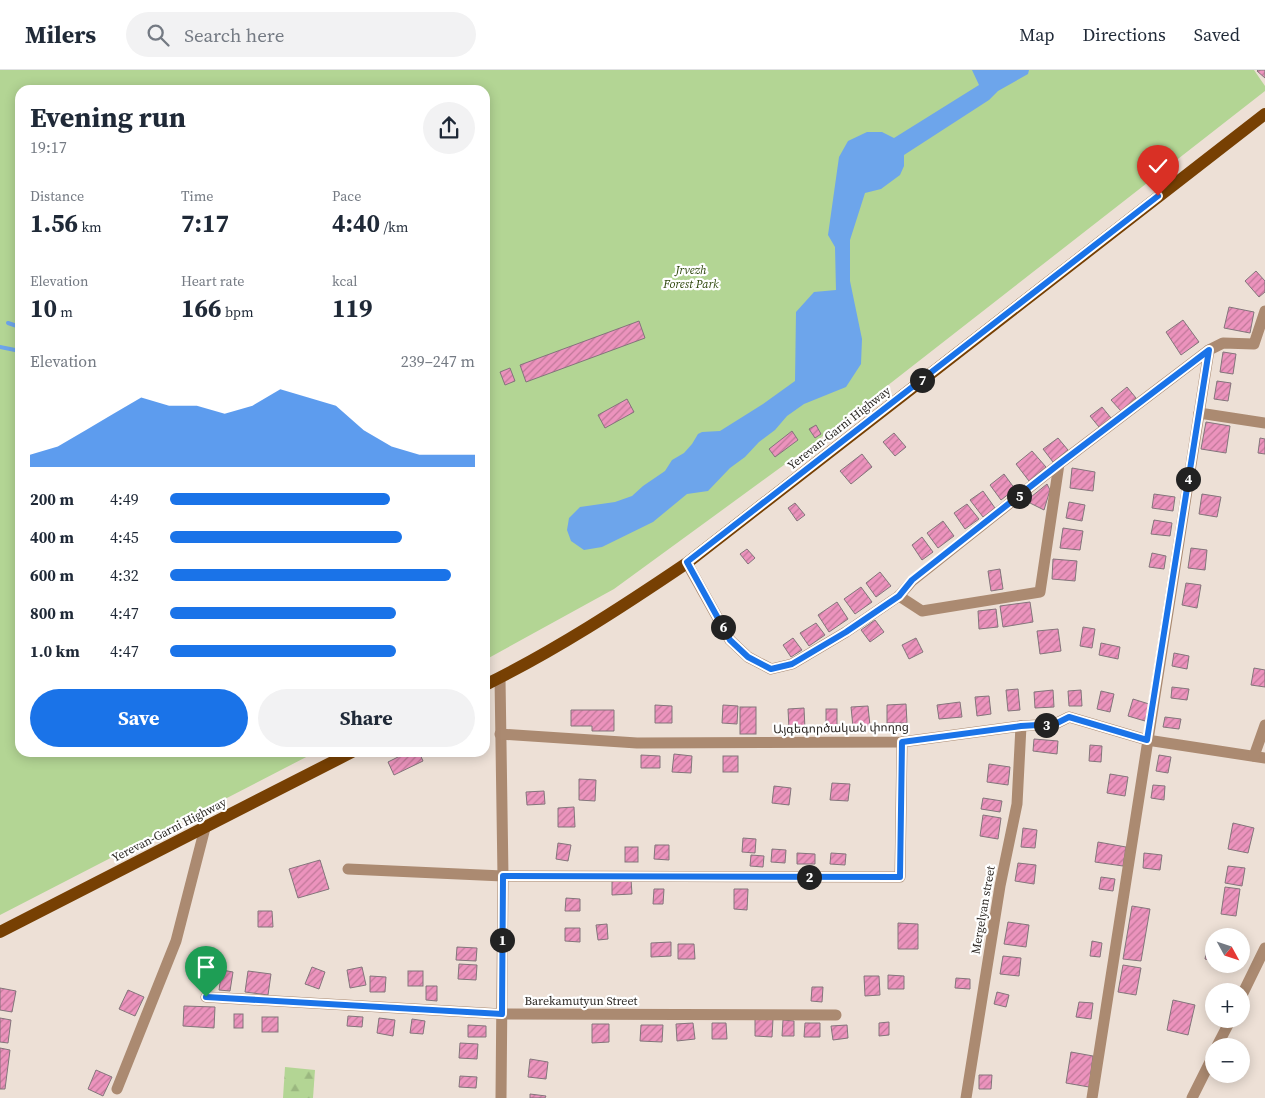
<!DOCTYPE html>
<html lang="en">
<head>
<meta charset="utf-8">
<style>
	:root { --surface:#fff; --page:#f2f2f3; --text:#1f2937; --muted:#747a83; --line:#e0e1e3; --accent:#1a73e8 }
	body { margin:0; font-family:"Source Serif 4","Noto Sans Armenian",serif; background:var(--page); color:var(--text); height:100vh; display:flex; flex-direction:column; font-size:19px; white-space:nowrap }
	* { box-sizing:border-box; margin:0 }
	p { font-size:16px; color:var(--muted) }
	.icon { flex:none; width:28px; height:28px; fill:none; stroke:currentColor; stroke-width:2; stroke-linecap:round; stroke-linejoin:round }
	.map { position:relative; flex:1; overflow:hidden }
	.side { position:absolute; left:15px; top:15px; width:475px; height:672px; display:flex; flex-direction:column; background:var(--surface); border-radius:15px; box-shadow:0 2px 12px #0003 }
	.side>* { flex:none }
	.needle { width:32px; rotate:130deg }
	.controls { position:absolute; left:1205px; top:858px; display:grid; gap:10px }
	.controls a { display:grid; place-items:center; width:45px; height:45px; border-radius:50%; background:var(--surface); box-shadow:0 2px 12px #0003; font-size:25px }
	.pin { position:absolute; display:grid; place-items:center; width:42px; height:42px; color:#fff; margin:-51px -21px; border-radius:50% 50% 50% 0; rotate:-45deg; box-shadow:0 0 5px #0007 }
	.pin .icon { rotate:45deg }
	.km { position:absolute; width:25px; height:25px; margin:-12px; border-radius:50%; background:#222; color:#fff; font-size:14px; line-height:25px; text-align:center }
	.round { display:grid; place-items:center; flex:none; width:52px; height:52px; border-radius:26px; background:var(--page) }
	.headline { display:flex; align-items:center; justify-content:space-between; height:85px; padding:0 15px }
	h1 { font-size:28px; font-weight:700; line-height:38px }
	.metrics { display:grid; grid-template-columns:repeat(3,1fr); gap:8px; height:85px; padding:5px 15px }
	.metrics div { display:grid; align-content:center }
	.metrics b { font-size:25px; font-weight:700 }
	.metrics small { font-size:14px; font-weight:400 }
	.metrics p { font-size:14px }
	.chart { height:140px; padding:10px 15px }
	.chart p { display:flex; justify-content:space-between }
	.chart svg { width:100%; height:90px; margin-top:5px; fill:var(--accent); opacity:.7 }
	.cta { display:flex; gap:10px; margin-top:auto; padding:10px 15px }
	.cta a { flex:1; height:58px; border-radius:30px; background:var(--accent); color:#fff; font-size:20px; font-weight:700; line-height:58px; text-align:center }
	.cta a+a { background:var(--page); color:var(--text) }
	ul { padding:0 15px; list-style:none; font-size:16px }
	li { display:grid; grid-template-columns:80px 60px 1fr; align-items:center; height:38px }
	li i { height:12px; border-radius:6px; background:var(--accent) }
	header { display:flex; align-items:center; gap:30px; box-sizing:border-box; height:70px; padding:0 25px; background:var(--surface); border-bottom:1px solid var(--line) }
	header strong { font-size:24px }
	nav { display:flex; gap:28px; margin-inline-start:auto; font-size:18px }
	.search { width:350px; height:45px; background:var(--page); display:flex; align-items:center; gap:12px; box-sizing:border-box; padding:0 18px; border-radius:28px; color:var(--muted); font-size:19px }
	.map>svg:first-child { display:block }
	.forest { fill:url(#forest-firs) }
	.green { fill:#b3d594 }
	.water { fill:#6da5eb }
	.lines { fill:none; stroke-linecap:round; stroke-linejoin:round }
	.stream { stroke:#6da5eb; stroke-width:4 }
	.building { fill:url(#building-hatch); stroke:#83757b }
	.street { stroke:#ab8a71; stroke-width:11 }
	.primary { stroke:#774003; stroke-width:12 }
	.route-casing { stroke:#fff; stroke-width:10 }
	.route { stroke:#1a73e8; stroke-width:6 }
	.labels { text-anchor:middle; dominant-baseline:central; stroke-width:4.5; stroke-linejoin:round; paint-order:stroke }
	.park-label { font-size:12px; font-style:italic; fill:#2e470c; stroke:#fff }
	.street-label { font-size:12px; fill:#2d2925; stroke:#fff }
</style>
</head>
<body>
<header>
<strong>Milers</strong>
<div class="search"><svg class="icon" aria-label="search" viewBox="0 0 24 24"><circle cx="10" cy="10" r="6"/><path d="M15 15l6 6"/></svg>Search here</div>
<nav><a>Map</a><a>Directions</a><a>Saved</a></nav>
</header>
<div class="map">
<svg width="1265" height="1028" viewBox="0 0 1265 1028">
	<defs>
		<pattern id="forest-firs" width="22" height="20" patternUnits="userSpaceOnUse" patternTransform="scale(1.25)"><rect width="22" height="20" fill="#b3d594"/><path d="M5 1l3.5 6h-7zM16 11l3.5 6h-7z" fill="#9ab77f"/></pattern>
		<pattern id="building-hatch" width="6" height="6" patternUnits="userSpaceOnUse" patternTransform="scale(1.25)"><rect width="6" height="6" fill="#ec93bd"/><path d="M-1 1l2-2M0 6l6-6M5 7l2-2" fill="none" stroke="#c07899"/></pattern>
	</defs>
	<rect width="100%" height="100%" fill="#ede0d6"/>
	<path class="forest" d="M285 997 315 1000 313 1028H283Z"/>
	<path class="green" d="M0 0H1254L1265 16V21L810 376 614 519 485 590V20H20V682L314 683 0 845Z"/>
	<path class="water" d="M972 0H1029L1028 4 998 21 989 30 904 85V96L900 105 881 119 865 123 850 170V211L862 269 861 294 846 317 804 334 787 346 775 360 759 372 745 387 730 398 708 421 687 424 653 452 602 477 584 480 571 471 567 460 569 448 580 437 615 432 632 426 643 416 665 401 672 390 684 383 692 374 698 364 702 362 720 361 763 334 795 311 796 242 814 222 836 220 835 177 828 165 839 87 848 71 867 62H882L894 68 979 15Z"/>
	<g class="lines">
		<g class="stream">
			<path d="M8 253 20 257"/>
			<path d="M0 277 20 281"/>
		</g>
	</g>
	<g class="building">
		<path d="M1258 0H1265V8L1257 1Z"/>
		<path d="M1256 201 1265 211V222L1259 227 1245 211Z"/>
		<path d="M1229 237 1254 242 1250 263 1224 258Z"/>
		<path d="M1183 250 1199 272 1181 285 1166 262Z"/>
		<path d="M639 251 645 268 526 312 520 295Z"/>
		<path d="M1223 282 1236 284 1233 304 1220 302Z"/>
		<path d="M510 298 515 311 505 315 500 302Z"/>
		<path d="M1217 311 1231 313 1228 331 1214 329Z"/>
		<path d="M1127 317 1136 328 1121 341 1111 330Z"/>
		<path d="M627 329 634 342 605 358 598 345Z"/>
		<path d="M1102 337 1111 348 1099 357 1090 346Z"/>
		<path d="M1206 352 1230 356 1226 383 1201 379Z"/>
		<path d="M816 355 821 364 815 368 809 359Z"/>
		<path d="M792 361 798 370 775 387 769 379Z"/>
		<path d="M894 363 906 377 895 386 883 372Z"/>
		<path d="M1058 368 1068 380 1053 392 1043 379Z"/>
		<path d="M1260 368 1265 369V384L1258 383Z"/>
		<path d="M1032 381 1046 397 1029 411 1016 394Z"/>
		<path d="M862 384 872 397 851 414 840 401Z"/>
		<path d="M1072 398 1095 402 1093 421 1070 418Z"/>
		<path d="M1004 404 1015 419 1001 430 990 415Z"/>
		<path d="M1047 414 1050 420 1044 440 1026 431Z"/>
		<path d="M983 421 995 438 983 447 970 430Z"/>
		<path d="M1154 424 1175 427 1173 441 1152 438Z"/>
		<path d="M1202 424 1221 427 1217 447 1199 444Z"/>
		<path d="M1069 432 1085 435 1082 451 1066 448Z"/>
		<path d="M795 433 805 445 797 451 788 438Z"/>
		<path d="M967 434 979 449 965 459 954 443Z"/>
		<path d="M1154 450 1172 453 1170 466 1151 464Z"/>
		<path d="M943 451 954 466 938 478 927 463Z"/>
		<path d="M1063 458 1083 461 1080 480 1060 478Z"/>
		<path d="M922 467 933 482 922 490 912 475Z"/>
		<path d="M1191 478 1207 480 1205 500 1188 498Z"/>
		<path d="M747 479 755 488 748 494 740 484Z"/>
		<path d="M1152 483 1166 486 1164 499 1149 497Z"/>
		<path d="M1053 489 1077 491 1075 511 1052 509Z"/>
		<path d="M1000 499 1003 519 991 521 988 501Z"/>
		<path d="M880 502 891 516 876 527 866 513Z"/>
		<path d="M1186 513 1201 515 1197 538 1182 535Z"/>
		<path d="M861 517 872 532 855 544 844 529Z"/>
		<path d="M837 532 848 549 829 562 818 545Z"/>
		<path d="M1030 532 1033 552 1003 557 1000 536Z"/>
		<path d="M996 539 998 557 979 559 978 541Z"/>
		<path d="M875 550 884 562 870 572 861 560Z"/>
		<path d="M816 553 825 565 809 576 800 563Z"/>
		<path d="M1083 557 1095 559 1092 578 1080 576Z"/>
		<path d="M1058 559 1061 581 1040 584 1037 561Z"/>
		<path d="M793 568 802 580 791 587 783 575Z"/>
		<path d="M916 568 923 582 909 589 902 575Z"/>
		<path d="M1101 573 1120 577 1118 589 1099 585Z"/>
		<path d="M1174 583 1189 586 1187 599 1172 596Z"/>
		<path d="M1254 598 1265 600V617L1251 615Z"/>
		<path d="M1172 617 1189 619 1187 630 1171 628Z"/>
		<path d="M1018 619 1020 640 1008 641 1006 620Z"/>
		<path d="M1053 620 1054 637 1035 638 1034 622Z"/>
		<path d="M1081 620 1082 636H1069L1068 621Z"/>
		<path d="M1101 621 1114 624 1110 642 1097 639Z"/>
		<path d="M989 626 991 644 977 646 975 627Z"/>
		<path d="M1133 629 1149 634 1145 651 1128 646Z"/>
		<path d="M960 632 962 647 939 649 937 635Z"/>
		<path d="M906 634 907 653H887V635Z"/>
		<path d="M655 635 672 636V653H655Z"/>
		<path d="M723 635 738 636 737 654 722 653Z"/>
		<path d="M868 636 870 656 853 657 851 637Z"/>
		<rect x="740" y="637" width="16" height="27"/>
		<path d="M804 638 805 659H789L788 639Z"/>
		<rect x="826" y="639" width="11" height="18"/>
		<path d="M571 640H614V661H592V656H571Z"/>
		<path d="M1165 647 1181 649 1179 659 1163 657Z"/>
		<path d="M1034 669 1058 671 1057 684 1033 681Z"/>
		<path d="M1090 675 1102 676 1101 692 1089 691Z"/>
		<path d="M408 682H419L423 691 394 705 388 692Z"/>
		<path d="M674 684 692 686 691 703 672 702Z"/>
		<path d="M641 685 660 686V698H641Z"/>
		<path d="M1159 685 1171 687 1168 703 1156 701Z"/>
		<rect x="723" y="686" width="15" height="16"/>
		<path d="M989 694 1010 697 1008 715 987 712Z"/>
		<path d="M1110 704 1128 707 1125 726 1107 723Z"/>
		<path d="M579 709 596 710 595 731 579 730Z"/>
		<path d="M832 713 850 714 848 731 830 730Z"/>
		<path d="M1153 715 1165 716 1164 730 1151 728Z"/>
		<path d="M774 716 791 718 789 735 772 733Z"/>
		<path d="M544 721 545 734 527 735 526 722Z"/>
		<path d="M983 728 1002 731 1000 742 981 739Z"/>
		<path d="M574 737 575 757H558V738Z"/>
		<path d="M983 745 1001 748 998 769 980 766Z"/>
		<path d="M1233 753 1254 758 1248 783 1228 779Z"/>
		<path d="M1023 758 1037 760 1035 778 1021 777Z"/>
		<path d="M743 768 756 769 755 783 742 782Z"/>
		<path d="M1098 772 1126 777 1123 796 1095 792Z"/>
		<path d="M558 773 571 775 568 791 556 789Z"/>
		<path d="M655 775H669V790L654 789Z"/>
		<rect x="625" y="777" width="13" height="15"/>
		<path d="M772 779 786 780 785 793 771 792Z"/>
		<path d="M797 783 815 784V794H797Z"/>
		<path d="M831 783 846 784 845 795 830 794Z"/>
		<path d="M1144 783 1162 785 1160 800 1143 798Z"/>
		<path d="M751 785 764 786 763 797 750 796Z"/>
		<path d="M320 790 329 819 298 828 289 799Z"/>
		<path d="M1018 793 1036 795 1034 814 1015 811Z"/>
		<path d="M1228 796 1245 798 1242 816 1225 813Z"/>
		<path d="M1101 807 1115 809 1113 821 1099 819Z"/>
		<path d="M612 809H631L632 824 612 825Z"/>
		<path d="M1225 817 1240 819 1236 846 1221 844Z"/>
		<path d="M654 819H664L663 834H653Z"/>
		<path d="M734 819H748L747 840 734 839Z"/>
		<path d="M566 828 580 829V841H565Z"/>
		<path d="M1132 836 1150 839 1141 891 1123 889Z"/>
		<path d="M258 841H272L273 857H258Z"/>
		<path d="M1008 852 1029 855 1026 877 1004 874Z"/>
		<path d="M898 853 918 854V879H898Z"/>
		<path d="M607 854 608 869 598 870 596 855Z"/>
		<path d="M565 858H580V872L565 871Z"/>
		<path d="M1092 871 1102 873 1100 887 1090 886Z"/>
		<path d="M671 872V886L651 887V873Z"/>
		<path d="M1208 873 1214 874V891L1205 889Z"/>
		<path d="M678 874H694L695 889H678Z"/>
		<path d="M457 877 477 878 476 891 456 890Z"/>
		<path d="M1003 886 1021 888 1019 906 1000 904Z"/>
		<path d="M459 894 477 895 476 910 458 909Z"/>
		<path d="M1123 895 1141 898 1136 925 1118 922Z"/>
		<path d="M312 897 325 902 319 919 305 914Z"/>
		<path d="M362 897 366 915 350 918 347 900Z"/>
		<path d="M222 900 233 902 230 921 219 920Z"/>
		<path d="M248 901 271 904 268 925 245 922Z"/>
		<rect x="408" y="901" width="15" height="15"/>
		<path d="M888 905 904 906V919H888Z"/>
		<path d="M370 906 386 907 385 922H370Z"/>
		<path d="M864 906H879L880 925 865 926Z"/>
		<path d="M956 908 970 909V919L955 918Z"/>
		<path d="M426 916H437V931L426 930Z"/>
		<path d="M812 917H823L822 932 811 931Z"/>
		<path d="M0 918 16 921 12 942 0 940Z"/>
		<path d="M128 920 144 927 135 946 119 939Z"/>
		<path d="M997 922 1009 925 1006 937 994 934Z"/>
		<path d="M1173 930 1195 935 1188 965 1167 960Z"/>
		<path d="M1079 932 1093 933 1091 949 1076 947Z"/>
		<path d="M184 936 215 937 214 958 183 956Z"/>
		<rect x="234" y="944" width="9" height="14"/>
		<path d="M348 946 363 947 362 957 347 956Z"/>
		<rect x="262" y="947" width="16" height="15"/>
		<path d="M0 948 11 950 8 973 0 972Z"/>
		<path d="M379 948 395 950 393 966 377 963Z"/>
		<path d="M755 948 773 949 772 967 755 966Z"/>
		<path d="M412 949 425 951 423 964 410 963Z"/>
		<path d="M783 950 794 951V966H782Z"/>
		<path d="M889 952V965L879 966V953Z"/>
		<path d="M693 953 695 969 677 971 676 954Z"/>
		<path d="M712 953H726L727 969H712Z"/>
		<path d="M805 953H820V967H804Z"/>
		<path d="M592 954H609V972L592 973Z"/>
		<path d="M468 955 486 956V967H468Z"/>
		<path d="M641 955H663L662 972 640 971Z"/>
		<path d="M847 955 848 968 833 970 831 956Z"/>
		<path d="M460 973 478 974 477 989 459 988Z"/>
		<path d="M0 978 10 980 5 1019H0Z"/>
		<path d="M1071 982 1093 986 1089 1017 1066 1013Z"/>
		<path d="M530 989 548 992 546 1009 528 1007Z"/>
		<path d="M96 1000 112 1007 103 1026 88 1019Z"/>
		<path d="M979 1005H992L991 1019H979Z"/>
		<path d="M460 1006 477 1007 476 1018 459 1017Z"/>
		<path d="M530 1024 546 1026 545 1028H530Z"/>
	</g>
	<g class="lines">
		<g class="street">
			<path d="M1199 343 1265 353"/>
			<path d="M687 493 730 570 748 587 771 599 792 594 846 562 899 526 912 511 1059 394 1209 280 1223 273 1254 274 1265 241"/>
			<path d="M899 526 922 541 1040 522 1059 394"/>
			<path d="M500 608 503 806 501 1028"/>
			<path d="M500 664 637 673 902 672 1021 656 1055 654 1069 647 1147 670 1265 688"/>
			<path d="M1254 686 1265 655"/>
			<path d="M348 799 503 806 900 807 902 672"/>
			<path d="M206 927 502 944 836 945"/>
			<path d="M1241 927 1265 878"/>
			<path d="M1217 976 1231 949"/>
			<path d="M117 1019 176 871 205 758"/>
			<path d="M966 1028 1000 816 1017 734 1021 656"/>
			<path d="M1092 1028 1209 280"/>
			<path d="M1192 1028 1214 984"/>
		</g>
		<g class="primary">
			<path d="M485 615C556 580 622 537 687 493L1265 44"/>
			<path d="M0 862 352 682"/>
		</g>
	</g>
	<g class="lines">
		<defs>
			<path id="route" d="M206 927 502 944 503 806 900 807 902 672 1021 656 1055 654 1069 647 1147 670 1209 280 1059 394 912 510 899 526 846 562 792 594 771 599 748 587 730 570 687 492 1158 126"/>
		</defs>
		<use href="#route" class="route-casing"/>
		<use href="#route" class="route"/>
	</g>
	<g class="labels">
		<g class="park-label">
			<text x="691" y="200">Jrvezh<tspan x="691" dy="14">Forest Park</tspan></text>
		</g>
		<g class="street-label">
			<text transform="translate(839 358) rotate(-38)">Yerevan-Garni Highway</text>
			<text transform="translate(841 658) rotate(-1)">Այգեգործական փողոց</text>
			<text transform="translate(169 760) rotate(-27)">Yerevan-Garni Highway</text>
			<text transform="translate(983 840) rotate(-80)">Mergelyan street</text>
			<text x="581" y="931">Barekamutyun Street</text>
		</g>
	</g>
</svg>
<div class="controls">
<a><svg class="needle" viewBox="-14 -14 28 28"><path d="M0-13l5 13h-10z" fill="#e53935"/><path d="M0 13l5-13h-10z" fill="#747a83"/></svg></a>
<a>+</a>
<a>−</a>
</div>
<div class="pin" style="left:206px;top:927px;background:#1e9e55"><svg class="icon" aria-label="arrive" viewBox="0 0 24 24"><path d="M6 21V4h12l-3 4 3 4H6"/></svg></div>
<div class="pin" style="left:1158px;top:126px;background:#d93025"><svg class="icon" aria-label="check" viewBox="0 0 24 24"><path d="M5 12l5 5 9-10"/></svg></div>
<b class="km" style="left:502px;top:870px">1</b>
<b class="km" style="left:809px;top:807px">2</b>
<b class="km" style="left:1046px;top:655px">3</b>
<b class="km" style="left:1188px;top:409px">4</b>
<b class="km" style="left:1019px;top:426px">5</b>
<b class="km" style="left:723px;top:557px">6</b>
<b class="km" style="left:922px;top:310px">7</b>
<section class="side">
<div class="headline"><div><h1>Evening run</h1><p>19:17</p></div><a class="round"><svg class="icon" aria-label="share" viewBox="0 0 24 24"><path d="M12 15V3M7 8l5-5 5 5M5 13v7h14v-7"/></svg></a></div>
<div class="metrics">
<div><p>Distance</p><b>1.56<small> km</small></b></div>
<div><p>Time</p><b>7:17</b></div>
<div><p>Pace</p><b>4:40<small> /km</small></b></div>
</div>
<div class="metrics">
<div><p>Elevation</p><b>10<small> m</small></b></div>
<div><p>Heart rate</p><b>166<small> bpm</small></b></div>
<div><p>kcal</p><b>119</b></div>
</div>
<div class="chart"><p><span>Elevation</span>239–247 m</p>
<svg viewBox="0 0 160 44" preserveAspectRatio="none"><path d="M0 44V38L10 34L20 26L30 18L40 10L50 14L60 14L70 18L80 14L90 6L100 10L110 14L120 26L130 34L140 38L150 38L160 38V44z"/></svg>
</div>
<ul>
<li><b>200 m</b>4:49<i style="width:72%"></i></li>
<li><b>400 m</b>4:45<i style="width:76%"></i></li>
<li><b>600 m</b>4:32<i style="width:92%"></i></li>
<li><b>800 m</b>4:47<i style="width:74%"></i></li>
<li><b>1.0 km</b>4:47<i style="width:74%"></i></li>
</ul>
<div class="cta"><a>Save</a><a>Share</a></div>
</section>
</div>
</body>
</html>
